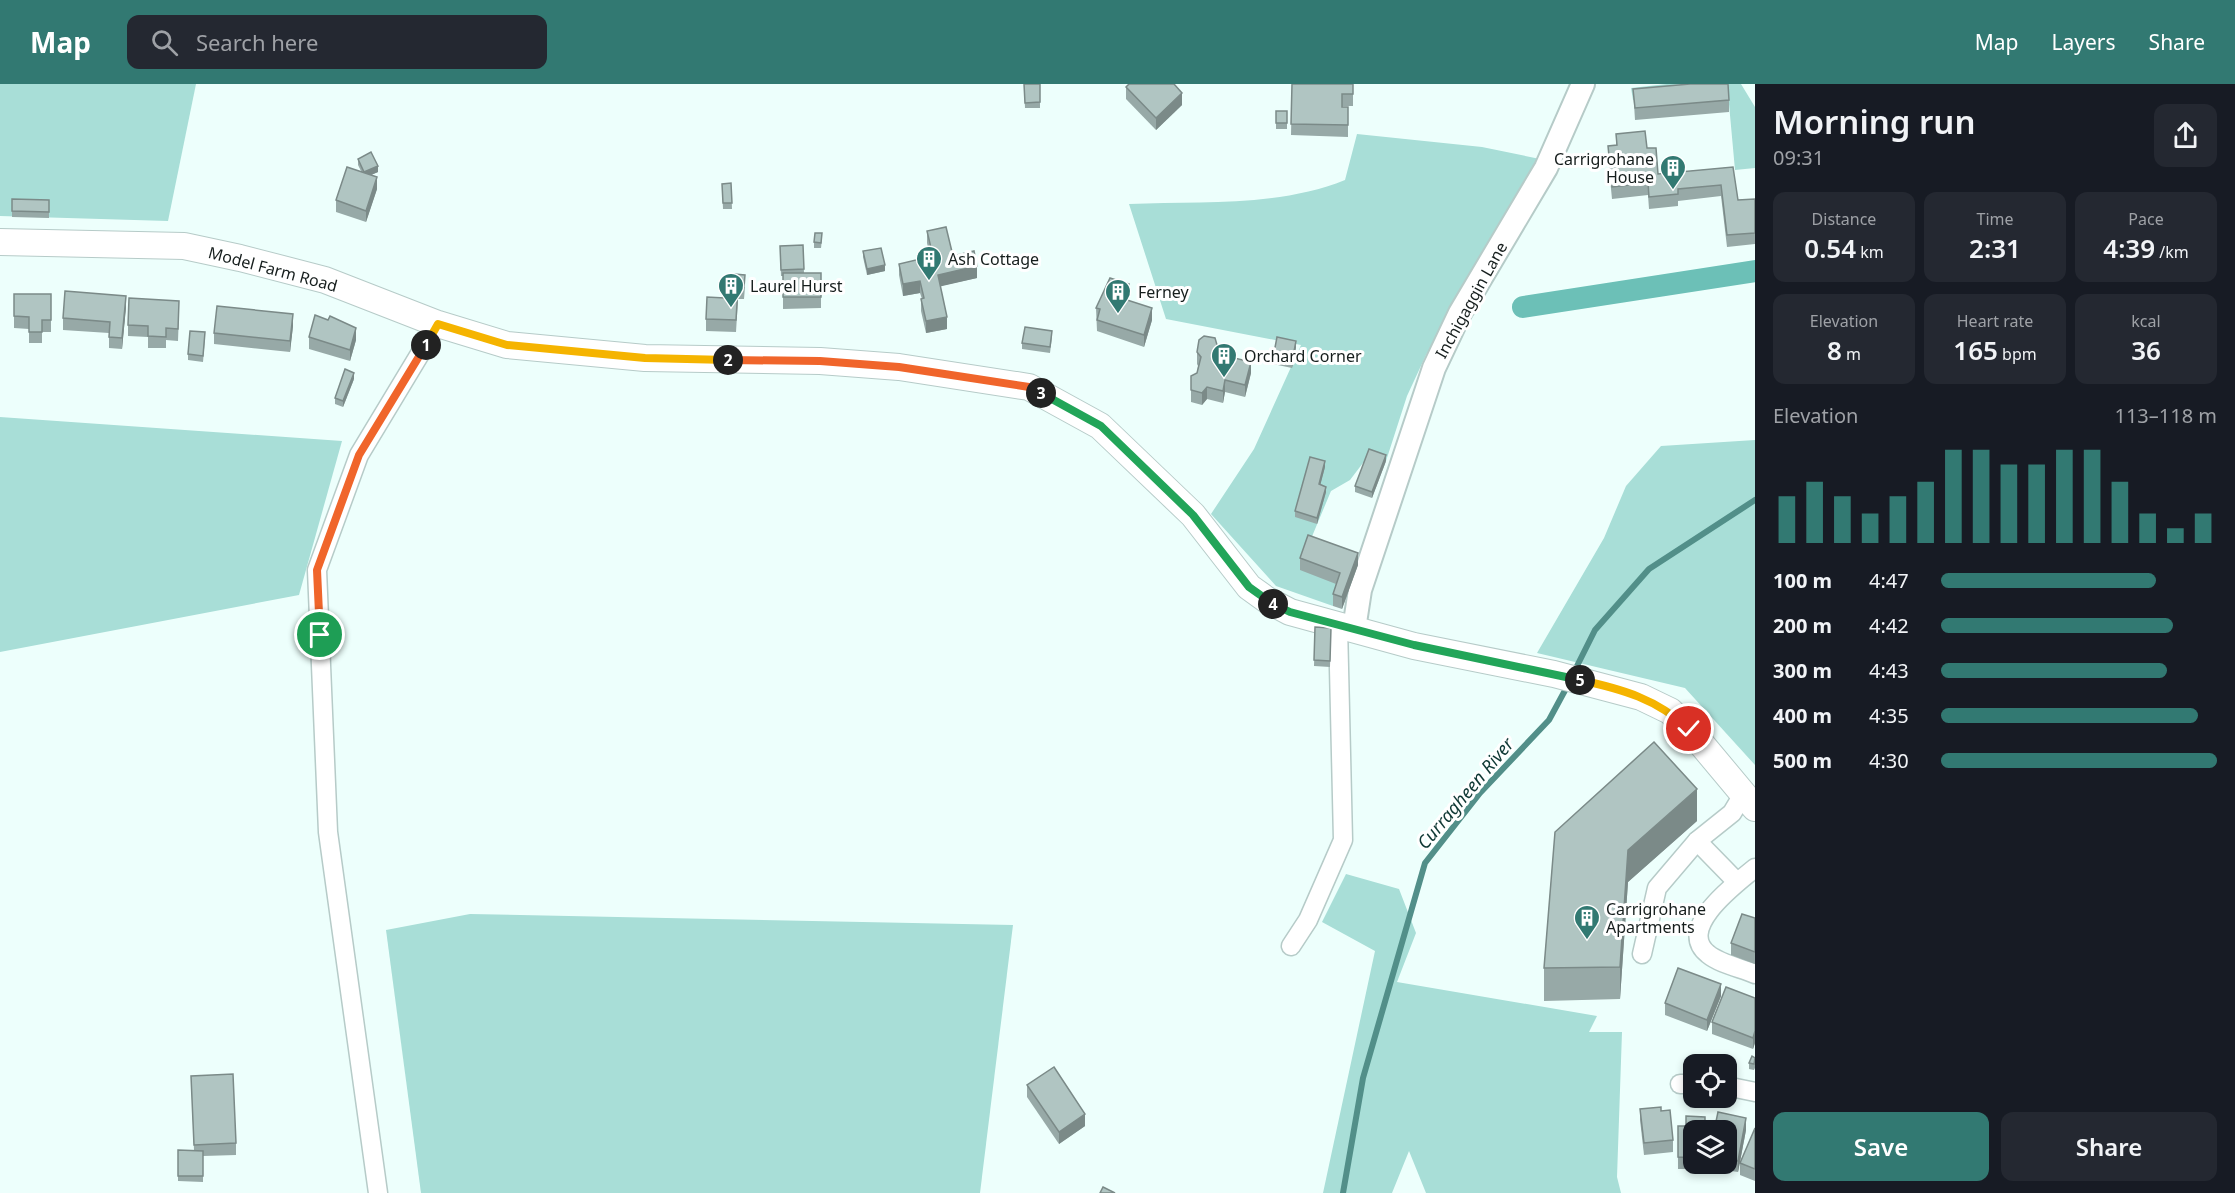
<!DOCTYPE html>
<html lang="en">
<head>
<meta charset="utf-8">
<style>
	:root { --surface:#171b24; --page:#242831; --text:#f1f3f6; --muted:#9ea1a6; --accent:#327972 }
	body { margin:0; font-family:"Noto Sans",sans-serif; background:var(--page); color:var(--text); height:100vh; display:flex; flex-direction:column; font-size:22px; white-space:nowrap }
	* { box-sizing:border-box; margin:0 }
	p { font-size:20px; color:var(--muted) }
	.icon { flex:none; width:33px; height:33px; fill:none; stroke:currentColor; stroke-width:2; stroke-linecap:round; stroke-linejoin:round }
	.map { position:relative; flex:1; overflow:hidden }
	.side { display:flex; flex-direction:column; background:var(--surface); width:480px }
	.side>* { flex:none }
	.fabs { position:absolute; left:1683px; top:970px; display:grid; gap:12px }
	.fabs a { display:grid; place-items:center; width:54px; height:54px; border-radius:12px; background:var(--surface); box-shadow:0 3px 9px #0003; font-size:30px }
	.pin { position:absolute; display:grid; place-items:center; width:51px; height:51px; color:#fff; margin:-26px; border:3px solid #fff; border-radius:50%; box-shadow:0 2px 6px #0007 }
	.km { position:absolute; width:30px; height:30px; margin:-15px; border-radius:50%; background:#222; color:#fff; font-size:16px; line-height:30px; text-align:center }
	.round { display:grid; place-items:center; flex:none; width:63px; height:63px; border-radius:12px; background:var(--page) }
	.summary { display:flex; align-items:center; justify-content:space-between; height:102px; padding:0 18px }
	h1 { font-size:33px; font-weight:600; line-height:45px }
	.figures { display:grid; grid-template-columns:repeat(3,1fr); gap:9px; height:102px; padding:6px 18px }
	.figures div { display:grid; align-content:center; border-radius:12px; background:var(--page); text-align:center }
	.figures b { font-size:26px; font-weight:600 }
	.figures small { font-size:16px; font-weight:400 }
	.figures p { font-size:16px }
	.chart { height:168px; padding:12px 18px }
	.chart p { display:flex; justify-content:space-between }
	.chart svg { width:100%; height:108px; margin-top:6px; stroke:var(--accent); stroke-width:6 }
	.action { display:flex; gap:12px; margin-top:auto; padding:12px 18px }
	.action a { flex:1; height:69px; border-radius:12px; background:var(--accent); color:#fff; font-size:24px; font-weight:600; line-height:69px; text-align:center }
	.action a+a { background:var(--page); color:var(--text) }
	ul { padding:0 18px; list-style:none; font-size:20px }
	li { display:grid; grid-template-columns:96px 72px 1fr; align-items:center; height:45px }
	li i { height:15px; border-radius:8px; background:var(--accent) }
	header { display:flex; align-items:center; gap:36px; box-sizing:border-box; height:84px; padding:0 30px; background:var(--accent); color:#fff }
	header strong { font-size:28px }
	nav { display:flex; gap:33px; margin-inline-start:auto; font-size:21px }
	.search { width:420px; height:54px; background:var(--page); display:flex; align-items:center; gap:15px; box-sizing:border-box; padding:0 21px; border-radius:12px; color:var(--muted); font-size:22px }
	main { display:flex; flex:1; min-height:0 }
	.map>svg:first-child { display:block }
	.green { fill:#a8ded7 }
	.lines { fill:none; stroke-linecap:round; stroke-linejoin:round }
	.stream { stroke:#528f89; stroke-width:6 }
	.canal { stroke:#6cc0b7; stroke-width:22 }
	.minor-casing { stroke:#b6cbc8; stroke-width:21 }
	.tertiary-casing { stroke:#b6cbc8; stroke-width:26 }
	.secondary-casing { stroke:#b6cbc8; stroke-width:28 }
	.minor { stroke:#fff; stroke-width:18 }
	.tertiary { stroke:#fff; stroke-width:22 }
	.secondary { stroke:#fff; stroke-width:26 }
	.wall { fill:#97a9a7 }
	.shaded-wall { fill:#7b8a88 }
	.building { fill:#b0c5c2; stroke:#7b8a88; stroke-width:1.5 }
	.split-1-casing { stroke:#fff; stroke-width:12 }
	.split-2-casing { stroke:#fff; stroke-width:12 }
	.split-3-casing { stroke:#fff; stroke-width:12 }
	.split-4-casing { stroke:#fff; stroke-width:12 }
	.split-5-casing { stroke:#fff; stroke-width:12 }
	.split-6-casing { stroke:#fff; stroke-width:12 }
	.split-1 { stroke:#f0652b; stroke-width:8 }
	.split-2 { stroke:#f5b400; stroke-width:8 }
	.split-3 { stroke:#f0652b; stroke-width:8 }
	.split-4 { stroke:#22a559; stroke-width:8 }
	.split-5 { stroke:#22a559; stroke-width:8 }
	.split-6 { stroke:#f5b400; stroke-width:8 }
	.labels { text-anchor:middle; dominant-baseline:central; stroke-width:6; stroke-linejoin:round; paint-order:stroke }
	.poi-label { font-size:16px; fill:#161e1d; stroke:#fff; text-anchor:start }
	.street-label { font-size:16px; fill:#161e1d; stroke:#fff }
	.water-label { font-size:18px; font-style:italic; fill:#0f3834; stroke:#fff }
</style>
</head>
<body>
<header>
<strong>Map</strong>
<div class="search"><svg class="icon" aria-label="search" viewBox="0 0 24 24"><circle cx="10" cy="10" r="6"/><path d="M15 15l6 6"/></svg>Search here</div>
<nav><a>Map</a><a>Layers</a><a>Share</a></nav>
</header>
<main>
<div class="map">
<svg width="1755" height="1109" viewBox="0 0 1755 1109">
	<rect width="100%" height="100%" fill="#edfffc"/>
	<g class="green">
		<path d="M0 0H196L168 137 0 132Z"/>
		<path d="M1667 0H1741L1755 23V84L1735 86 1728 9 1633 16 1631 4Z"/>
		<path d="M1357 50 1482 63 1540 75 1426 271 1407 312 1386 377 1369 371 1350 396 1331 407 1308 462 1340 501 1333 522 1276 502 1211 430 1254 365 1301 261 1166 235 1129 120C1199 117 1279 123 1345 96Z"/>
		<path d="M0 333 342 357 299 511 0 568Z"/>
		<path d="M1755 356V681L1685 604 1537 569 1604 454 1626 402 1661 362Z"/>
		<path d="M1346 790 1399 805 1416 849 1397 898 1597 932 1589 948H1622L1617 1093 1621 1109H1426L1409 1067 1392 1109H1323L1375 867 1322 838Z"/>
		<path d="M470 830 1013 841 980 1109H421L386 846Z"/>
	</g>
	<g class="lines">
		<g class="stream">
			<path d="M1573 590 1595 546 1649 485 1755 416"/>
			<path d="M1343 1109 1363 994 1425 779 1480 709 1549 636 1569 599"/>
		</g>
		<path class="canal" d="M1523 223 1755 187"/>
		<defs>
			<g id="minor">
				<path d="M1697 757 1737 798"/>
				<path d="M1755 784C1737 799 1675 844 1708 870 1720 880 1741 884 1755 890"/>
				<path d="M1291 862 1308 836 1343 756 1338 541"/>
				<path d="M1642 870 1657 804 1697 757 1732 729 1744 709"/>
				<path d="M1680 1000H1694"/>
				<path d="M1726 1002 1755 1008"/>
				<path d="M378 1109 328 748 317 486 359 371 438 240"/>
			</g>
			<path id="tertiary" d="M1354 545 1360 506 1434 284 1460 229 1546 84 1583 0"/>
			<path id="secondary" d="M0 158 184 162 240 174 325 196 438 240 507 261 645 274 820 277 899 283 1029 303 1100 342 1193 431 1249 503 1267 516 1290 528 1414 562 1554 590 1641 613 1670 627 1689 645 1755 724"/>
		</defs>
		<use href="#minor" class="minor-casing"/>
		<use href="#tertiary" class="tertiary-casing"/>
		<use href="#secondary" class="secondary-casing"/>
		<use href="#minor" class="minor"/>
		<use href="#tertiary" class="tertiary"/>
		<use href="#secondary" class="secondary"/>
	</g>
	<g class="wall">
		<path d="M1024 0H1040V24H1025Z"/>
		<path d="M1292 0H1353V22H1342V23H1348V53L1291 51Z"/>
		<path d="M1126 3 1182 21 1156 46 1126 15Z"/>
		<path d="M1633 5 1729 16V28L1635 36Z"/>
		<rect x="1276" y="27" width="11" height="18"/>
		<path d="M1616 50 1647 64 1658 90 1733 83 1738 116 1755 115V160L1727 163 1721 112 1678 117V122L1649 125 1648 111 1612 115 1608 74V62L1616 61Z"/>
		<path d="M358 75 378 88 371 91 377 105 366 138 336 128V116L361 87 358 81Z"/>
		<path d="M731 99 732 125H723L722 100Z"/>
		<path d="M12 115 49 116V134L12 133Z"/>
		<path d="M927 147 977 194 940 202 947 245 926 249 921 227V215H922L920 209 903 212 899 191V180L930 173 927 159Z"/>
		<path d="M822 155 821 164H814V158Z"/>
		<path d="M803 161 804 189H821V224L783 225V192H781L780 162Z"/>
		<path d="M863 167 885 187 867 191 863 173Z"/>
		<path d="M726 200 745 203 744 215H738L736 248 706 247V235L725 214Z"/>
		<path d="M14 210H51V248H42V259H29V245L14 244Z"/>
		<path d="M1129 212 1127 216 1152 236 1144 263 1097 247 1096 224Z"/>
		<path d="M126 223 122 265 109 264V249L63 246V234Z"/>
		<path d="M179 229 178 257 166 256V264H148V253L128 252V241Z"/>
		<path d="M328 236 356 256 350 277 309 265V253Z"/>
		<path d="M293 242 290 268 214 260V249Z"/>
		<path d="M1052 253 1050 269 1022 265V259Z"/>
		<path d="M205 254 203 278 188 276V270Z"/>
		<path d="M1217 261 1224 271 1251 289 1245 313 1225 308 1223 319 1207 315 1202 321 1191 318V292L1197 289 1198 282 1197 280V268Z"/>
		<path d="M1296 263 1292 284 1273 280V274Z"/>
		<path d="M354 295 343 323 335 320V314Z"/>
		<path d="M1386 377 1372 414 1355 408V402Z"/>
		<path d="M1325 383 1320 401 1326 408 1317 440 1295 433V427Z"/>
		<path d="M1300 474 1358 481 1342 525 1333 522V510L1336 500 1300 486Z"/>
		<path d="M1315 543 1331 544 1330 583 1314 582Z"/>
		<path d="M1697 737 1628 798 1620 915 1544 917V884L1555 748Z"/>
		<path d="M1755 834V880L1731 871V859Z"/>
		<path d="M1721 912 1707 947 1665 931V919Z"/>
		<path d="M1755 914V959L1753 965 1712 950V938Z"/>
		<path d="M1755 974V984L1754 986 1749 985V979Z"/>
		<path d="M191 992 236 1059V1071L203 1072V1098L178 1097V1066H194Z"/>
		<path d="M1027 1001 1085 1042 1059 1060 1027 1013Z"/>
		<path d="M1640 1025 1661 1027 1673 1056V1068L1644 1071 1640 1036Z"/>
		<path d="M1678 1042 1694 1047V1080H1705V1085H1678Z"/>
		<path d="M1755 1044V1097L1740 1091V1079Z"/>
		<path d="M1746 1046 1738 1088 1724 1086V1080H1726V1047Z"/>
	</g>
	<g class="shaded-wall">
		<path d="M1182 9V21L1156 46V34Z"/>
		<path d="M378 82V88L364 94V88Z"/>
		<path d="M377 93V105L366 138V127Z"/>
		<path d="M885 181V187L867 191V185Z"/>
		<path d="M977 182V194L938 203V191Z"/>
		<path d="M920 197V209L903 212V200Z"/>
		<path d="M1129 200V212L1124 227V215Z"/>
		<path d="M126 212V223L122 265V254Z"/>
		<path d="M1152 224V236L1144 263V251Z"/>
		<path d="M293 230V242L290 268V257Z"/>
		<path d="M947 233V245L926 249V237Z"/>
		<path d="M356 244V256L350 277V266Z"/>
		<path d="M1296 257V263L1292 284V278Z"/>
		<path d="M1251 278V289L1245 313V301Z"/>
		<path d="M354 289V295L343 323V317Z"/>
		<path d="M1225 296V308L1223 319V307Z"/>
		<path d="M1207 303V315L1202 321V309Z"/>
		<path d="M1386 371V377L1372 414V408Z"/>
		<path d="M1325 377V383L1319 406V400Z"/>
		<path d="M1326 403V408L1317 440V434Z"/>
		<path d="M1358 469V481L1342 525V513Z"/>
		<path d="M1697 705V737L1628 798 1620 915V883L1628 766Z"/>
		<path d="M1721 900V912L1707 947V936Z"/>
		<path d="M1755 947V959L1753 965V954Z"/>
		<path d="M1085 1030V1042L1059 1060V1048Z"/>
		<path d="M1746 1034V1046L1738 1088V1077Z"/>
	</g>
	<g class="building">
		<path d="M1024 0H1040V18L1025 19Z"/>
		<path d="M1129 0H1174L1182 9 1156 34 1126 3Z"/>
		<path d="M1292 0H1353V10H1342V23H1348V41L1291 40Z"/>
		<path d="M1690 0H1728L1729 16 1635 24 1633 5Z"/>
		<rect x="1276" y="27" width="11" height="12"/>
		<path d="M1645 47 1647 64H1656L1658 90 1733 83 1738 116 1755 115V149L1727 151 1721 101 1678 105V110L1649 113 1648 99 1612 103 1608 62 1617 61 1616 50Z"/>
		<path d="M371 68 378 82 364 88 358 75Z"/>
		<path d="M347 83 377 93 366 127 336 116Z"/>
		<path d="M731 99 732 119H723L722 100Z"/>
		<path d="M12 115 49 116V128L12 127Z"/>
		<path d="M946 143 953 172 974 167 977 182 938 191 947 233 926 237 921 215 924 214 920 197 903 200 899 180 933 172 927 147Z"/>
		<path d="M815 149H822L821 159 814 158Z"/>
		<path d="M803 161 804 185 781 186 780 162Z"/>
		<path d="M881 164 885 181 867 185 863 167Z"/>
		<rect x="783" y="189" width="38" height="24"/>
		<path d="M734 190 745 191 744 203H738L736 236 706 235 707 213 725 214 726 200H734Z"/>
		<path d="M1110 194 1129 200 1124 215 1152 224 1144 251 1097 236 1100 225 1096 224Z"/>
		<path d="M65 207 126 212 122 254 109 253 110 238 63 234Z"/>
		<path d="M14 210H51V236H42V248H29V233L14 232Z"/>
		<path d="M129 214 179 217 178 245 166 244V253L148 252V242L128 241Z"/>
		<path d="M217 222 293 230 290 257 214 249Z"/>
		<path d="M315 231 328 236 330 232 356 244 350 266 309 253Z"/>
		<path d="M1025 243 1052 247 1050 263 1022 259Z"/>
		<path d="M190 247 205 248 203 272 188 270Z"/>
		<path d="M1204 252 1215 254 1217 261 1224 263 1222 271 1251 278 1245 301 1225 296 1223 307 1207 303 1202 309 1191 306V292L1197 289 1201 273 1197 268 1199 256Z"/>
		<path d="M1277 253 1296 257 1292 278 1273 274Z"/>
		<path d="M345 285 354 289 343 317 335 314Z"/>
		<path d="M1369 365 1386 371 1372 408 1355 402Z"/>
		<path d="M1310 373 1325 377 1319 400 1326 403 1317 434 1295 427Z"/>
		<path d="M1308 451 1358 469 1342 513 1333 510 1340 489 1300 474Z"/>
		<path d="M1315 543 1331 544 1330 577 1314 576Z"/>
		<path d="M1654 658 1697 705 1628 766 1620 883 1544 884 1555 748Z"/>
		<path d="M1742 830 1755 834V868L1731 859Z"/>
		<path d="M1678 884 1721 900 1707 936 1665 919Z"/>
		<path d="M1726 903 1755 914V947L1753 954 1712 938Z"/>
		<path d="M1752 972 1755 974 1754 980 1749 979Z"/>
		<path d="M1054 983 1085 1030 1059 1048 1027 1001Z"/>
		<path d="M233 990 236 1059 194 1061 191 992Z"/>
		<path d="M1661 1023V1027L1670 1026 1673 1056 1644 1059 1640 1025Z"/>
		<path d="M1718 1028 1746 1034 1738 1077 1726 1074V1047H1714Z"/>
		<path d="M1686 1032 1705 1033V1047H1694V1074L1678 1073V1042H1686Z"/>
		<path d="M1755 1044V1085L1740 1079Z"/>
		<path d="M178 1066 203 1067V1092H178Z"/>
		<path d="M1103 1103 1115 1109H1100Z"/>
	</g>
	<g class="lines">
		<defs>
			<path id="split-1" d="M320 551 317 486 359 371 426 261"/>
			<path id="split-2" d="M426 261 438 240 507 261 645 274 728 276"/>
			<path id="split-3" d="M728 276 820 277 899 283 1029 303 1041 309"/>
			<path id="split-4" d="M1041 309 1101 342 1193 431 1249 503 1273 520"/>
			<path id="split-5" d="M1273 520 1290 528 1414 561 1580 596"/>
			<path id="split-6" d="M1580 596C1622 605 1657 615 1689 645"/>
		</defs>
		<use href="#split-1" class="split-1-casing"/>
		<use href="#split-2" class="split-2-casing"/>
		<use href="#split-3" class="split-3-casing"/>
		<use href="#split-4" class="split-4-casing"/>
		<use href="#split-5" class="split-5-casing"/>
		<use href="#split-6" class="split-6-casing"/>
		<use href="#split-1" class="split-1"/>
		<use href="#split-2" class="split-2"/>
		<use href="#split-3" class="split-3"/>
		<use href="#split-4" class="split-4"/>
		<use href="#split-5" class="split-5"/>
		<use href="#split-6" class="split-6"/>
	</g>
	<defs>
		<symbol id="building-pin" viewBox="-11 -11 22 30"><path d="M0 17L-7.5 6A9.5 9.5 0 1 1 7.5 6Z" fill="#327972" stroke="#fff"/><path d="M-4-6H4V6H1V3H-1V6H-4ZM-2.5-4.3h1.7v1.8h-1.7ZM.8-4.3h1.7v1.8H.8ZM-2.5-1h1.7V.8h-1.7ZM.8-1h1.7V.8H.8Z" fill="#fff"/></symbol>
	</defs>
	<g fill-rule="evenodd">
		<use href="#building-pin" x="1658" y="69" width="30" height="40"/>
		<use href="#building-pin" x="914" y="160" width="30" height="40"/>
		<use href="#building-pin" x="716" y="187" width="30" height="40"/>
		<use href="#building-pin" x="1103" y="193" width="30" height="40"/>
		<use href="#building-pin" x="1209" y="257" width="30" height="40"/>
		<use href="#building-pin" x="1572" y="819" width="30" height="40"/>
	</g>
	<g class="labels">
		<g class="poi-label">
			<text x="1654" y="75" text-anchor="end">Carrigrohane<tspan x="1654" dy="18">House</tspan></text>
			<text x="948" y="175">Ash Cottage</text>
			<text x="750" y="202">Laurel Hurst</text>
			<text x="1138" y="208">Ferney</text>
			<text x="1244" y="272">Orchard Corner</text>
			<text x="1606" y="825">Carrigrohane<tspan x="1606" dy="18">Apartments</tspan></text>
		</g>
		<g class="street-label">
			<text transform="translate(273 185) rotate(15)">Model Farm Road</text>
			<text transform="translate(1471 216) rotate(-61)">Inchigaggin Lane</text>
		</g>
		<g class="water-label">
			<text transform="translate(1465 709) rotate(-50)">Curragheen River</text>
		</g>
	</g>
</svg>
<div class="fabs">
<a><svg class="icon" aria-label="locate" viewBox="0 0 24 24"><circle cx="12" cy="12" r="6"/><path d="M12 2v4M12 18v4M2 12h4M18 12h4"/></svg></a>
<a><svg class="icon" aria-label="layers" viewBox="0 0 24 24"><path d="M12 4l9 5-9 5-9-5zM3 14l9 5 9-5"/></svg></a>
</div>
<div class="pin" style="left:320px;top:551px;background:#1e9e55"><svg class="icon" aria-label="arrive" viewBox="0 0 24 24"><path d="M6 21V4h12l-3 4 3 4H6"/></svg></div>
<div class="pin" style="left:1689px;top:645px;background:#d93025"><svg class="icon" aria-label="check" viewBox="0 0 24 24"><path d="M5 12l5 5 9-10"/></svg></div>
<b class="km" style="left:426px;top:261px">1</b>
<b class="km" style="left:728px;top:276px">2</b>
<b class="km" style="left:1041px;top:309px">3</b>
<b class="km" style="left:1273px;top:520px">4</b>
<b class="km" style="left:1580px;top:596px">5</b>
</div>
<section class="side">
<div class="summary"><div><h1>Morning run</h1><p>09:31</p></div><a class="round"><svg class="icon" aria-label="share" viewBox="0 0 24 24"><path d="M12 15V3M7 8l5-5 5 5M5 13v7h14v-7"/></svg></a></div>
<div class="figures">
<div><p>Distance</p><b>0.54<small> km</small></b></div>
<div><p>Time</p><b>2:31</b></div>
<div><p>Pace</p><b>4:39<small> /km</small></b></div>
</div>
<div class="figures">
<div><p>Elevation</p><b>8<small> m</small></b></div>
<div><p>Heart rate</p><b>165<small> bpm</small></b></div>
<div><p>kcal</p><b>36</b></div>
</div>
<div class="chart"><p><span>Elevation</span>113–118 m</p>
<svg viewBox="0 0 160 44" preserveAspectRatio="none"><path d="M5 44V25M15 44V19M25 44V25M35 44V32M45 44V25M55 44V19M65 44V6M75 44V6M85 44V12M95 44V12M105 44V6M115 44V6M125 44V19M135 44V32M145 44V38M155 44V32"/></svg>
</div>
<ul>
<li><b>100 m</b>4:47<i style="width:78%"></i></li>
<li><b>200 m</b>4:42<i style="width:84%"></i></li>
<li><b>300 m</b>4:43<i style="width:82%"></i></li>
<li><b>400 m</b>4:35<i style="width:93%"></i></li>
<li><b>500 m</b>4:30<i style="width:100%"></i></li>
</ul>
<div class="action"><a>Save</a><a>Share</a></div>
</section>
</main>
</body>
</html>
